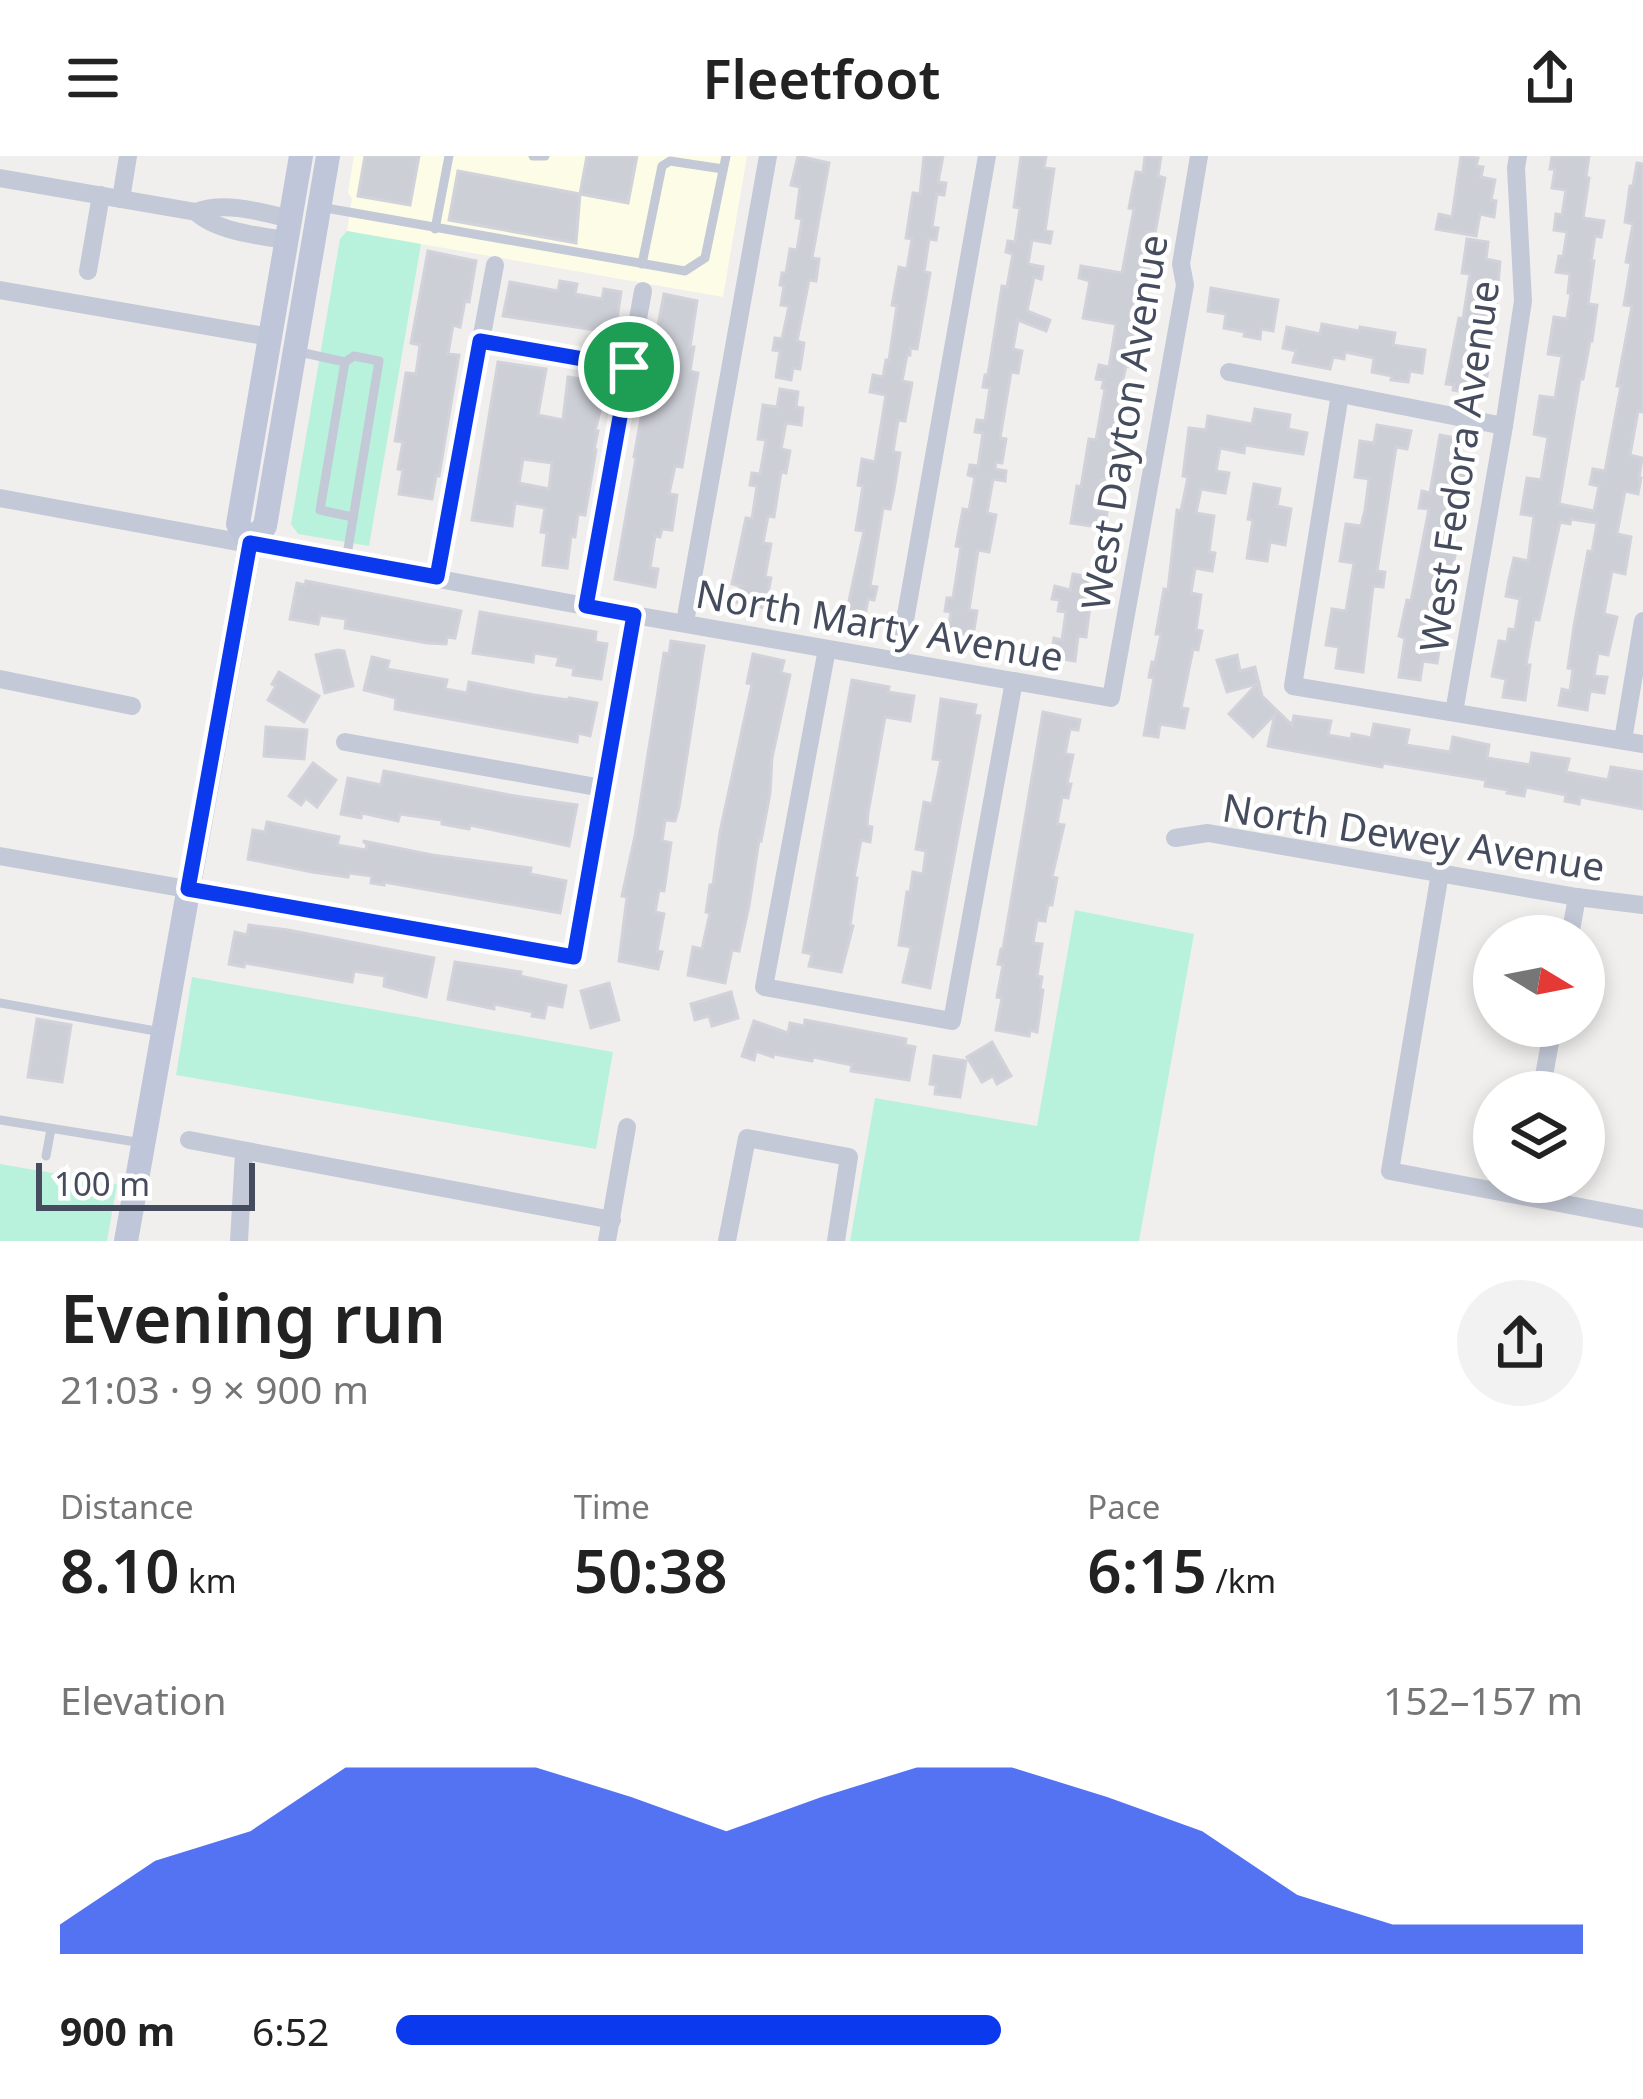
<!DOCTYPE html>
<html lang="en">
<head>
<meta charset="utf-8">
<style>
	:root { --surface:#fff; --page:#f2f2f2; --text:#222; --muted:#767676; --accent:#0b39ee }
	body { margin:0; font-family:"Noto Sans",sans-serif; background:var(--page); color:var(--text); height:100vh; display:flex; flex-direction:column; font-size:45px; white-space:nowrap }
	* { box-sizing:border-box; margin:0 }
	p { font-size:39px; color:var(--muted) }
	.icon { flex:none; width:66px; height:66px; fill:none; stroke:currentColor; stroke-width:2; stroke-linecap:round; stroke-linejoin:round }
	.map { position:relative; height:1085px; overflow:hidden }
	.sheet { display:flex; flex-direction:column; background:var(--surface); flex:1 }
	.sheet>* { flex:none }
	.needle { width:78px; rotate:100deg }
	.buttons { position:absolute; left:1473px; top:759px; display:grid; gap:24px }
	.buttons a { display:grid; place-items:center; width:132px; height:132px; border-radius:50%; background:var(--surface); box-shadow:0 6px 18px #0003; font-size:60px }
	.scale { position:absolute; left:36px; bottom:30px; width:219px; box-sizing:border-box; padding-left:12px; border:6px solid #454c5d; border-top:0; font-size:33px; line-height:42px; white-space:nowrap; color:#454c5d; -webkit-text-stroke:9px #fff; paint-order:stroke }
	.pin { position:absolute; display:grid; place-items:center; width:102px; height:102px; color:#fff; margin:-51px; border:6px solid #fff; border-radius:50%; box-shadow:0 3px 12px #0007 }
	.round { display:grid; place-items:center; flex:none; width:126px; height:126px; border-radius:63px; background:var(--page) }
	.head { display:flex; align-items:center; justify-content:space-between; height:204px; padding:0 60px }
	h1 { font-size:66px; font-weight:600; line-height:90px }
	.figures { display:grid; grid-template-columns:repeat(3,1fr); gap:18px; height:204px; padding:12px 60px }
	.figures div { display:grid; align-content:center }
	.figures b { font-size:60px; font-weight:600 }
	.figures small { font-size:33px; font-weight:400 }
	.figures p { font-size:33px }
	.chart { height:336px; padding:24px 60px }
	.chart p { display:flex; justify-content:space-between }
	.chart svg { width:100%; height:216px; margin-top:12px; fill:var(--accent); opacity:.7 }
	ul { padding:0 60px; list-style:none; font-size:39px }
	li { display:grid; grid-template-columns:192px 144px 1fr; align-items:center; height:90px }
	li i { height:30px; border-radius:15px; background:var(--accent) }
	header { display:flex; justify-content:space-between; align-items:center; height:156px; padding:0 60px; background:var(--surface); font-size:54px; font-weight:600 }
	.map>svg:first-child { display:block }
	.commercial { fill:#fdfce6 }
	.green { fill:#b9f2dc }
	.building { fill:#cdcfd7; stroke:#d2d2da; stroke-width:3; fill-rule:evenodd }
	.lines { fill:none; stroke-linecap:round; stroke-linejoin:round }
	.lane { stroke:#c4c9d7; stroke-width:9 }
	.street { stroke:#c4c9d7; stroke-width:18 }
	.secondary { stroke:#bfc6d9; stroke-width:24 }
	.route-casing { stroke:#fff; stroke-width:24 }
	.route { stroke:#0b39ee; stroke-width:15 }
	.labels { text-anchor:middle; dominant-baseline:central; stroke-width:9; stroke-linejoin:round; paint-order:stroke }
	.street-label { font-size:39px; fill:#454c5d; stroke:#fff }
</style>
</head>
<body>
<header><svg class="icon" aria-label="menu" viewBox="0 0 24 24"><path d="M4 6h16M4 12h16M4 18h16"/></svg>Fleetfoot<svg class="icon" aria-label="share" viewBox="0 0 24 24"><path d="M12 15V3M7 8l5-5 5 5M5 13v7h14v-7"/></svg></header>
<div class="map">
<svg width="1643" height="1085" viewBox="0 0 1643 1085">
	<rect width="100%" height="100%" fill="#f1efee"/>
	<path class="commercial" d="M354 0H747L723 141 347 75 352 43 348 36Z"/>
	<g class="green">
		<path d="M347 75 421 88 369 390 298 378 291 368 340 83Z"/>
		<path d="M1075 754 1194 778 1139 1085H850L875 942 1037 970Z"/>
		<path d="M192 821 613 896 596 993 176 919Z"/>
		<path d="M0 1008 117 1028 107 1085H0Z"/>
	</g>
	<g class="building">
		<path d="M365 0H419L410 49 358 40Z"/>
		<path d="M587 0H637L628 47 580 38Z"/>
		<path d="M798 0 829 7 812 102 819 103 816 125 809 124 797 185 804 187 800 213 793 212 791 224 776 221 780 195 773 194 775 182 782 183 789 150 781 149 784 130 780 129 782 117H786L790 93 797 94 802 63 796 62 800 31 791 29Z"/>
		<path d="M924 0H943L938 26 946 27 944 39 937 38 932 71 938 72 936 84 929 83 924 116 930 117 917 193 910 192V199H907L902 225 912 227 905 265 898 264 893 296 900 297 894 334 890 353 883 352 870 430 877 431 874 444 868 443 863 471 844 468 864 375 856 374 863 330 858 329 862 303 875 306 886 239 870 236 873 219 883 221 886 204H889L897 150 892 149 899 111 907 113 912 83 906 82 913 37 920 38Z"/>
		<path d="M1021 0H1046L1044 12 1054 13 1045 75 1052 76 1050 87 1032 84 1028 108 1043 111 1041 123 1034 121 1027 155 1050 164 1046 175 1018 164 1013 193 1022 195 1018 217 1011 216 1000 282 1006 283 1002 307 996 306 995 313 1006 315 1005 325 993 323 987 357 996 359 989 396 978 394 969 454 977 455 972 486 947 482 951 456 945 455 947 442H953L961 391 956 390 963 353 969 354 975 321 968 319 970 309 978 310 983 277 975 276 977 264 985 265 990 232 983 231 985 219H988L1002 130 1007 131 1013 98 1006 96 1008 85 1015 86 1020 52 1014 51Z"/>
		<path d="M1145 0H1161L1158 20 1165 22 1155 77 1148 76 1141 109 1150 110 1148 121 1140 120 1134 152 1143 154 1132 211 1126 210 1119 241 1127 243 1124 256 1117 255 1112 287 1119 288 1117 300 1110 299 1106 325 1101 324 1097 354 1107 356 1105 372 1071 367 1077 330 1081 331 1089 283 1096 284 1105 233 1102 232 1104 224 1096 223 1099 209 1109 211 1116 168 1083 162 1090 125 1079 122 1081 110 1122 117 1134 53 1129 52 1136 16 1143 17Z"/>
		<path d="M1461 0 1478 2 1476 10 1483 11 1481 21 1495 24 1491 44 1496 45 1494 61 1480 58 1476 80 1436 73 1439 58 1452 61Z"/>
		<path d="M1552 0H1589L1586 21 1589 22 1583 62 1604 65 1601 81 1595 80 1591 105H1594L1588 148 1597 149 1592 185H1590L1583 223H1580L1559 348 1594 355 1599 330 1590 328 1593 313 1605 315 1621 230H1617L1632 150 1624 149 1631 107 1626 106 1633 68 1625 66 1630 30H1633L1637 7 1643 8V256L1638 255 1630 299 1642 302 1639 322H1641L1638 338 1625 335 1617 378 1631 381 1625 418 1612 415 1604 458 1617 461 1608 499 1598 497 1594 520 1607 521 1604 537 1590 535 1587 554 1559 549 1562 533 1570 535 1573 513 1568 512 1574 470 1588 395 1592 396 1597 367 1571 363 1570 368 1560 366 1539 464 1534 463 1526 509H1530L1525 544 1503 541 1506 523 1492 520 1499 485 1507 486 1509 473 1515 474 1520 443 1506 440 1509 423 1514 402 1528 405 1534 360 1521 358 1527 322 1541 324 1548 281 1534 278 1540 240 1555 242 1562 200 1548 198 1554 161 1567 163 1571 137H1568L1570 118 1556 116 1559 100 1563 101 1567 76 1554 74 1556 58 1562 59 1566 34 1552 32 1555 13H1550Z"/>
		<path d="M458 15 580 38 576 87 449 64Z"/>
		<path d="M1467 83 1488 86 1486 103 1500 106 1496 150 1488 149 1486 162 1481 161 1477 183 1492 186 1486 226 1477 224 1475 238 1453 234 1454 229 1446 228 1459 162 1463 163 1470 118 1462 117Z"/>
		<path d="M428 95 476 105 469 146 465 145 460 171 453 169 448 198 459 199 439 320H436L432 343 399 338 403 314 398 313 403 286 395 285 406 217 416 218 420 189 411 187Z"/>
		<path d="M560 125 577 128 575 138 602 143 604 133 621 136 615 177 503 160 510 126 558 135Z"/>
		<path d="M1211 132 1278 144 1273 175 1261 173 1260 183 1244 180 1245 176 1224 172 1226 158 1208 155Z"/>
		<path d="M664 138 697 145 690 191H694L690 215 698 217 682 311 675 310 669 338 677 339 672 374 662 373 660 381 655 380 650 412 658 413 655 431 615 423 636 302 634 301 642 257 645 258 650 228 647 227Z"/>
		<path d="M1322 168 1359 175 1360 171 1395 177 1393 189 1425 194 1422 217 1410 215 1408 226 1391 224 1392 220 1372 216 1374 202 1345 196 1344 203 1333 201 1330 213 1293 206 1296 195 1283 192 1287 171 1320 178Z"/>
		<path d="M498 206 546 213 538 259 563 264 568 221 607 227 595 275H598L594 294H596L585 359 578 358 575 381 571 380 567 412 543 409 547 377 541 376 545 352 515 347 512 370 472 364ZM523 303 552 307 549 333 519 327Z"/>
		<path d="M780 233 798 236 796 251 803 252 801 269 786 267 781 293 790 295 786 317 781 316 774 361 768 360 763 387 771 388 765 421 771 422 765 452 736 446 740 430 732 428 746 362 752 363 757 330 750 329 752 317 760 318 766 284 758 283 763 249 777 251Z"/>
		<path d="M1255 253 1290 259 1288 273 1307 277 1303 298 1245 289 1244 297 1220 292 1216 315 1229 317 1225 337 1201 333 1196 357 1214 360 1209 396 1215 397 1212 415 1195 412 1191 437 1201 439 1196 474 1202 475 1198 494 1193 493 1181 552 1188 553 1184 572 1160 568 1158 581 1144 579 1154 522 1149 521 1152 506 1155 507 1161 478H1156L1164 433 1168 434 1177 354 1181 355 1188 321 1183 320 1189 272 1206 274 1208 260 1252 268Z"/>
		<path d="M1377 269 1411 275 1407 293 1396 291 1377 415 1385 416 1383 431 1373 430 1363 516 1336 512 1339 491 1326 489 1332 453 1346 455 1354 407 1340 405 1346 368 1361 370 1365 354 1369 323 1355 321 1360 285 1374 287Z"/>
		<path d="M1440 279 1461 283 1458 301 1473 304 1466 340 1452 337 1443 385 1457 388 1451 423 1437 421 1430 469 1443 472 1437 507 1423 505 1420 524 1399 521 1405 482 1399 480 1407 444 1411 445 1429 353 1419 352 1422 335 1430 337Z"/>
		<path d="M1254 328 1280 333 1277 350 1291 353 1285 389 1270 386 1267 405 1247 402 1253 364 1248 363Z"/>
		<path d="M1073 418 1098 423 1094 443 1091 442 1086 481 1078 480 1075 505 1051 501 1054 482 1062 484 1066 456 1058 455 1060 444 1052 443 1055 430 1070 434Z"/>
		<path d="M306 425 461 455 455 482 447 481 446 488 427 487 345 472 346 463 320 459 318 468 290 463 297 427 305 429Z"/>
		<path d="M480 456 596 476 595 486 607 488 601 523 573 519 574 512 557 509 559 501 534 497 533 506 473 497Z"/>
		<path d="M671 485 704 490 679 651 675 665 665 664 662 685 671 687 664 735 659 734 655 756 664 758 657 795 662 796 658 813 619 805 627 741 622 740 635 680 664 497 669 498Z"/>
		<path d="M338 494 344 495 353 530 325 537 316 499Z"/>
		<path d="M753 498 784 505 781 517 790 519 772 602 770 637 761 685 759 684 749 750 739 795 732 794 725 827 688 819 693 791 702 793 710 757 706 756 710 729H713L720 676 752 528 747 527Z"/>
		<path d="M1237 499 1240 515 1255 511 1262 540 1292 569 1294 560 1331 565 1328 579 1351 583 1352 578 1371 582 1374 568 1409 574 1406 589 1450 596 1453 581 1489 589 1487 602 1530 609 1532 597 1550 600 1569 603 1566 616 1608 624 1611 611 1643 616V653L1580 641 1579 648 1565 645 1566 639 1526 631 1524 640 1507 637 1508 634 1485 630 1486 624 1383 607 1382 611 1268 590 1275 558 1253 581 1229 558 1257 528 1227 536 1217 504Z"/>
		<path d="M372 501 389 505 387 513 447 524 445 533 467 537 469 526 534 539 568 544 569 542 597 547 590 580 578 577 577 586 395 553 396 542 364 534Z"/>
		<path d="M279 516 319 540 304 566 268 544 276 530 272 528Z"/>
		<path d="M852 524 889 531 888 536 914 540 910 565 885 561 868 657 867 670 872 671 870 686 861 684 854 722H857L850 769 853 770 841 816 809 810 812 798 803 796Z"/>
		<path d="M941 543 976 549 974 559 980 560 930 832 903 826 911 791 899 789 907 736 910 737 913 716 923 718 926 695 916 693 924 646 932 648 941 604 933 603Z"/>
		<path d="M1043 556 1080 564 1078 574 1070 573 1065 598 1073 599 1067 628H1071L1068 642 1062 641 1057 668 1064 669 1052 721 1057 722 1052 749H1048L1045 765 1037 764 1033 787 1042 788 1037 820 1042 821 1040 833 1043 834 1037 876 1030 874 1029 880 996 874 1002 842 997 841 1003 809 998 808 1001 793H1003Z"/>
		<path d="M266 571 307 574 304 603 264 600Z"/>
		<path d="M313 607 336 624 317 651 306 642 301 649 289 640Z"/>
		<path d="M384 615 515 640 577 649 569 690 470 669 469 673 442 668V664L400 658 398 665 362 657 361 662 341 658 348 622 381 629Z"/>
		<path d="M267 666 339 681 337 689 366 694 367 688 363 685 432 699 531 712 530 718 566 725 560 757 384 726V729L371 727 372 720 349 717 348 721 312 716 248 703 253 674 265 676Z"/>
		<path d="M249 769 288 774 434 802 426 841 384 830 385 820 354 815 352 826 245 807 244 811 229 808 235 776 247 779Z"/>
		<path d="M455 806 521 816 520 820 566 830 562 851 547 848 544 862 532 860 533 856 494 848V853L448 843Z"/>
		<path d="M609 827 619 864 591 872 581 835Z"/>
		<path d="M731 836 738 862 712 870 709 860 695 864 691 848Z"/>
		<path d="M37 863 71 869 62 926 28 921Z"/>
		<path d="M805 864 906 883 905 889 915 891 909 924 851 915 852 909 813 901 812 905 774 898 773 901 756 895 754 904 742 900 754 865 788 877 790 867 804 870Z"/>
		<path d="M992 886 1011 920 997 928 993 920 982 926 967 901Z"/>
		<path d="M934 900 966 905 960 941 935 938 936 929 930 928Z"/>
	</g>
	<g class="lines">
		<g class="lane">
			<path d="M533 0H545"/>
			<path d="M320 51 685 115 705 102 726 0"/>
			<path d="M435 73 449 0"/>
			<path d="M642 108 662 10 670 5 723 13"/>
			<path d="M295 195 345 206 320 354 353 361"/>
			<path d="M345 206 354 200 379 205 346 405"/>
			<path d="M0 847 161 876"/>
			<path d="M0 964 142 987"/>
			<path d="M46 1000 51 973"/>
		</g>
		<g class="street">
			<path d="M0 22 196 56"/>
			<path d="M121 43 128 0"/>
			<path d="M286 84C259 80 215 75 196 56 225 45 261 56 290 63"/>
			<path d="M88 115 101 39"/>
			<path d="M0 134 270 181"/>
			<path d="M480 185 629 211"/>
			<path d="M1229 216 1504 270"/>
			<path d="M1340 238 1293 530 1643 588"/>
			<path d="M0 342 634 459 1111 542 1185 129 1181 108 1199 0"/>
			<path d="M437 421 495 109"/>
			<path d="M586 450 643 135"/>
			<path d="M685 466 768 0"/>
			<path d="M827 493 764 831 952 865 1014 525"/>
			<path d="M898 504 987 0"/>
			<path d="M0 523 132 550"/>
			<path d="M1454 556 1504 270 1523 145 1516 12 1518 0"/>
			<path d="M1623 584 1643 465"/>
			<path d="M345 586 602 632"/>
			<path d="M1175 682 1208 677 1577 741 1643 749"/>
			<path d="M0 700 574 801 634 459"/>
			<path d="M1440 717 1390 1015 1643 1063"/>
			<path d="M1570 780 1577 741"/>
			<path d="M1541 936 1553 870"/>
			<path d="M189 984 612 1064"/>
			<path d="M239 1085 244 997"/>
			<path d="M607 1085 627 971"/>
			<path d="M727 1085 747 982 849 1001 836 1085"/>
		</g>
		<g class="secondary">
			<path d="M250 387 238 368 301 0"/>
			<path d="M126 1085 250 387 265 370 328 0"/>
		</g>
	</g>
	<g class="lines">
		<defs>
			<path id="route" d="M480 185 629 211 586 450 634 459 574 801 188 733 250 387 437 421Z"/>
		</defs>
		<use href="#route" class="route-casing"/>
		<use href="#route" class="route"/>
	</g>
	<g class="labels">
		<g class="street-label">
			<text transform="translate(1123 266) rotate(-81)">West Dayton Avenue</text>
			<text transform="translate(1458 310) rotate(-82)">West Fedora Avenue</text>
			<text transform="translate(880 468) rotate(10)">North Marty Avenue</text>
			<text transform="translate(1414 680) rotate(9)">North Dewey Avenue</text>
		</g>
	</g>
</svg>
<div class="buttons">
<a><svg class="needle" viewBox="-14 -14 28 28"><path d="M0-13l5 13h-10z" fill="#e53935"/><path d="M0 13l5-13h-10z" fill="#767676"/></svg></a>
<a><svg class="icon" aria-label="layers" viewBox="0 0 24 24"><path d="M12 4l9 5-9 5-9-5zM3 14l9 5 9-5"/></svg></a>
</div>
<div class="scale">100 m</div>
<div class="pin" style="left:629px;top:211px;background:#1e9e55"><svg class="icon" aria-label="arrive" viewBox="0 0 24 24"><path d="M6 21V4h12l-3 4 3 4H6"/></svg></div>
</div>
<section class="sheet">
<div class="head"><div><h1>Evening run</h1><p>21:03 · 9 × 900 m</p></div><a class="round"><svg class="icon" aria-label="share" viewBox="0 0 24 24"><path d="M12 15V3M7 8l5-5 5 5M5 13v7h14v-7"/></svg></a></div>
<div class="figures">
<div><p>Distance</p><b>8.10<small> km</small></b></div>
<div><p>Time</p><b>50:38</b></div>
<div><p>Pace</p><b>6:15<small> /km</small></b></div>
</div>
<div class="chart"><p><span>Elevation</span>152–157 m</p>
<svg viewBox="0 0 160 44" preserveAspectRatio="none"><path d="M0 44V38L10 25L20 19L30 6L40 6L50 6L60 12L70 19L80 12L90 6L100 6L110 12L120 19L130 32L140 38L150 38L160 38V44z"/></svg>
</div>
<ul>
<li><b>900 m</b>6:52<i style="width:51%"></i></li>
</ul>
</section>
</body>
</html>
